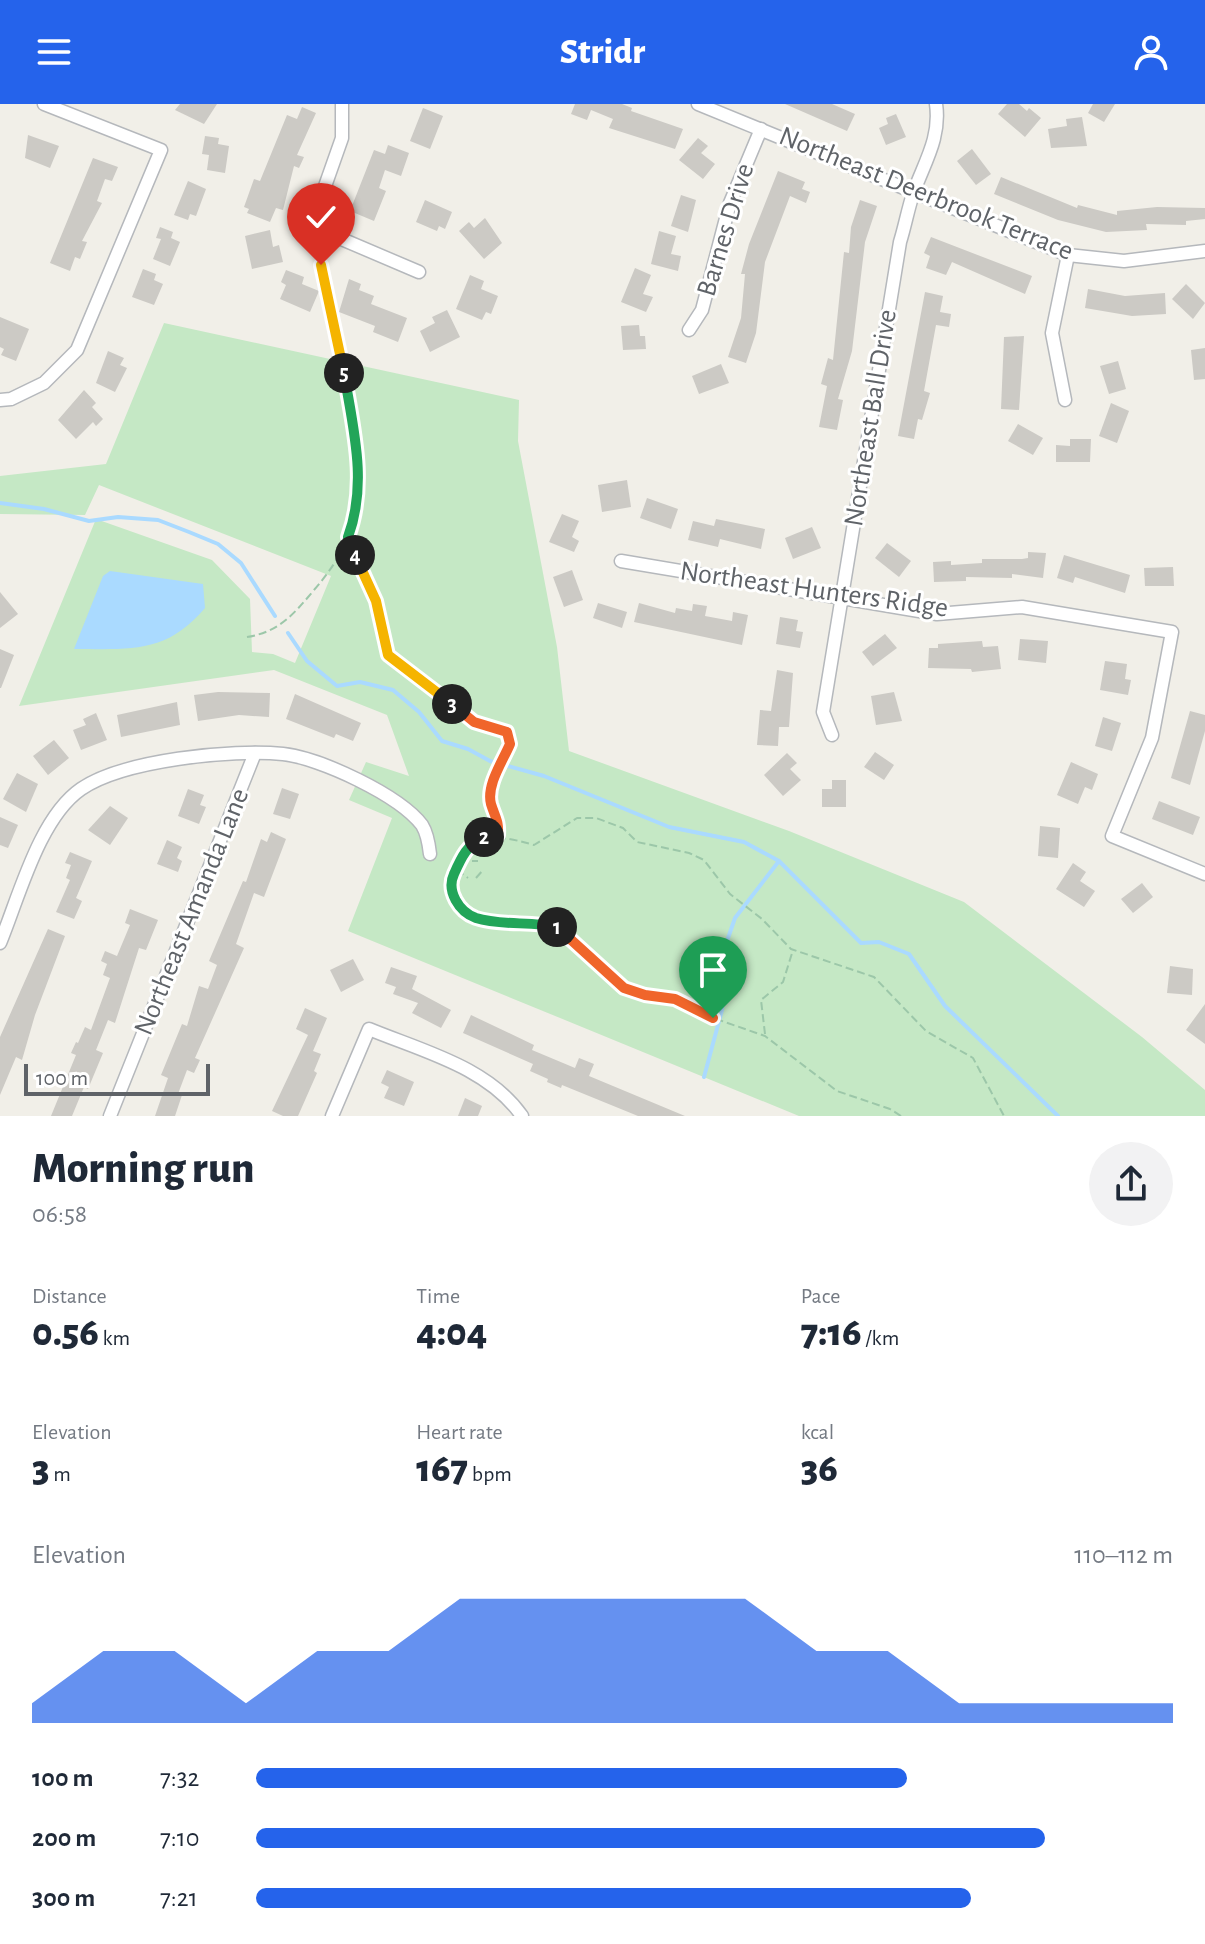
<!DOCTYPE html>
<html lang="en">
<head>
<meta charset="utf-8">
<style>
	:root { --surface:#fff; --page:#f2f2f3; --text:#1f2937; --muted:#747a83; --accent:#2563eb }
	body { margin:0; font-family:"Alegreya Sans",sans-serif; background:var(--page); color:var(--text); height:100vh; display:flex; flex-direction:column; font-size:30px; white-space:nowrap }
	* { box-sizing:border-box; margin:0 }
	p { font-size:26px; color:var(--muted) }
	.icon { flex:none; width:44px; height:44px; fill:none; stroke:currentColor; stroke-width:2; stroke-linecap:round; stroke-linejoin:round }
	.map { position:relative; height:1012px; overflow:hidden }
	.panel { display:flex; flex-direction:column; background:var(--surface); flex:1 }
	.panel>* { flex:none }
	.scale { position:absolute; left:24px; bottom:20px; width:186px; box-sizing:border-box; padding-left:8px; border:4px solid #5f6368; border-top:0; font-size:22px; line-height:28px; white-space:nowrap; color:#5f6368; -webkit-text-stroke:6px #fff; paint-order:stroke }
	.pin { position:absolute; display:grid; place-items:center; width:68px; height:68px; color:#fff; margin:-82px -34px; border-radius:50% 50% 50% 0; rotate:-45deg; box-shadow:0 0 8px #0007 }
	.pin .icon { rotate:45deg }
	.km { position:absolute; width:40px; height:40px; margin:-20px; border-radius:50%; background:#222; color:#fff; font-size:22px; line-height:40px; text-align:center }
	.round { display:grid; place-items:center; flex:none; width:84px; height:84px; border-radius:42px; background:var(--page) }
	.head { display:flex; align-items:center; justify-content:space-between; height:136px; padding:0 32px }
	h1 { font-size:44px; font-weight:800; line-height:60px }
	.figures { display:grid; grid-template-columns:repeat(3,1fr); gap:12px; height:136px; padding:8px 32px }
	.figures div { display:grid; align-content:center }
	.figures b { font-size:40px; font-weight:800 }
	.figures small { font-size:22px; font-weight:400 }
	.figures p { font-size:22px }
	.chart { height:224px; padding:16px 32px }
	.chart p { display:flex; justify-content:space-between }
	.chart svg { width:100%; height:144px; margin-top:8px; fill:var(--accent); opacity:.7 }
	ul { padding:0 32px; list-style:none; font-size:26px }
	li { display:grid; grid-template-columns:128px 96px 1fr; align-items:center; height:60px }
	li i { height:20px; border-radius:10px; background:var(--accent) }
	header { display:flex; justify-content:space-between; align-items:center; height:104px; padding:0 32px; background:var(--accent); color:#fff; font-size:36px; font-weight:800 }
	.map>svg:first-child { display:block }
	.green { fill:#c5e8c5 }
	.water { fill:#aadaff }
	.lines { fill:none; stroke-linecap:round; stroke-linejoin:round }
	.stream { stroke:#aadaff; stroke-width:4 }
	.building { fill:#cccac5 }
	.minor-casing { stroke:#b5b8bc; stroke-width:15 }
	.path { stroke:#9cc7a9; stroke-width:2; stroke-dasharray:8 4; stroke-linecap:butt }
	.minor { stroke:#fff; stroke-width:12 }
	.split-1-casing { stroke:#fff; stroke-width:16 }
	.split-2-casing { stroke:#fff; stroke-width:16 }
	.split-3-casing { stroke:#fff; stroke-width:16 }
	.split-4-casing { stroke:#fff; stroke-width:16 }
	.split-5-casing { stroke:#fff; stroke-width:16 }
	.split-6-casing { stroke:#fff; stroke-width:16 }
	.split-1 { stroke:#f0652b; stroke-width:10 }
	.split-2 { stroke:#22a559; stroke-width:10 }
	.split-3 { stroke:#f0652b; stroke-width:10 }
	.split-4 { stroke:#f5b400; stroke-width:10 }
	.split-5 { stroke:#22a559; stroke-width:10 }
	.split-6 { stroke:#f5b400; stroke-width:10 }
	.labels { text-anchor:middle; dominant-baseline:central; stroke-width:6; stroke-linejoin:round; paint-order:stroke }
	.street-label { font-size:28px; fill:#5f6368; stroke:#fff }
</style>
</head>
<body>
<header><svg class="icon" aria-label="menu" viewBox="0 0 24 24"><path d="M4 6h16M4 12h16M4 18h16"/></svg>Stridr<svg class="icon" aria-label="person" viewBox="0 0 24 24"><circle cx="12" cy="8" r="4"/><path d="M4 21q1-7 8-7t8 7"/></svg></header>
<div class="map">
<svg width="1205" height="1012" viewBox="0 0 1205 1012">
	<rect width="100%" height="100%" fill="#f1efe8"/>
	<path class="green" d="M164 219 519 296 518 337 557 543 569 647 789 727 964 798 1142 933 1205 986V1012H799L348 827 392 714 349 696 366 658 409 672 387 611 274 566 19 602 96 415 212 456 250 495 252 548 273 550 295 559 331 472 99 381 85 411 0 410V372L106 360Z"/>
	<path class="water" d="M110 467 203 480 205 504C166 550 131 545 74 545L103 472Z"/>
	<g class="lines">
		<g class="stream">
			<path d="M0 399 44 405 89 417 118 413 158 416 189 428 218 440 241 459 275 512"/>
			<path d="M288 529 307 557 337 582 360 578 393 586 419 608 442 637 468 645 490 657 544 672 669 723 744 738 779 757 861 839 879 838 909 850 945 902 1058 1012"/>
			<path d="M704 973 722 906 727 837 735 814 779 757"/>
		</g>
	</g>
	<g class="building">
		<path d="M180 0H217L204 20 175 6Z"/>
		<path d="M575 0H622L632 4 631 7 683 25 675 45 609 24 613 15 591 6 587 16 571 10Z"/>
		<path d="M785 0H832L855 10 847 27Z"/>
		<path d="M1007 0H1019L1027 7 1029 4 1041 14 1025 33 998 10Z"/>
		<path d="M1093 0H1115L1104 18 1088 9Z"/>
		<path d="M302 3 316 9 297 51 304 53 299 64 294 62 283 106 276 104 270 118 247 109 249 105 244 103 254 75 260 77 287 11 297 15Z"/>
		<path d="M423 4 443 12 430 45 410 37Z"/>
		<path d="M896 10 906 33 886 41 879 24 888 20 886 14Z"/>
		<path d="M1082 13 1087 42 1051 44 1048 25 1067 22 1066 15Z"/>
		<path d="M28 31 59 42 50 64 25 54Z"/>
		<path d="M205 32 219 34 218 40 229 42 225 69 207 66 209 51 202 50Z"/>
		<path d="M698 34 708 42 701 49 715 60 703 75 679 56Z"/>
		<path d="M388 41 409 49 401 72 385 66 379 84 386 87 374 117 350 107 374 46 385 50Z"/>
		<path d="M972 45 991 70 976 81 957 57Z"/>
		<path d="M93 54 118 63 112 77 105 75 97 97 102 99 82 137 87 138 80 155 75 153 70 167 50 159Z"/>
		<path d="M778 67 805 78 802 85 810 88 806 99 790 92 765 158 756 229 746 259 728 253 741 214 745 170H741L749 140Z"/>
		<path d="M1001 73 1077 104 1078 101 1117 111V107L1157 103 1205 104V115L1186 117V121L1146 120 1147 126 1106 128 1058 116 994 90Z"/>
		<path d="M188 77 206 85 196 112 190 110 188 116 174 111Z"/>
		<path d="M681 91 696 96 688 128 671 122Z"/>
		<path d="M425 96 452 108 445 125 439 122 437 127 416 118Z"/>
		<path d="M860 96 877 102 865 138 852 247 838 295 843 296 837 326 819 323 827 282 821 280 828 254 833 256 844 148 849 149 851 123Z"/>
		<path d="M485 114 502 139 484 155 459 127 469 118 474 124Z"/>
		<path d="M160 123 173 128 171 134 180 138 170 162 153 155 161 135 156 134Z"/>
		<path d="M270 126 273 143 279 141 283 158 252 165 245 132Z"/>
		<path d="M659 127 676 132 671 150 681 152 678 167 651 160Z"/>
		<path d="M931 133 1032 172 1025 190 952 158 946 171 926 164 930 152 924 149Z"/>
		<path d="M635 164 651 171 643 190 653 193 646 208 621 198Z"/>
		<path d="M143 165 156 170 154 176 163 180 154 201 132 193Z"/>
		<path d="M286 166 304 173 302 180 319 187 310 208 280 195 286 181 281 178Z"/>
		<path d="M470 171 484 177 481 185 498 192 491 210 486 208 482 216 456 205Z"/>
		<path d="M349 175 361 180 359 186 374 192 371 200 407 214 398 238 373 228 375 222 339 208Z"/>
		<path d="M1186 180 1205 199 1193 215 1172 195Z"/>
		<path d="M1088 185 1125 192 1165 189 1166 210 1132 212 1085 204Z"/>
		<path d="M925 188 943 192 940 208 951 210 949 223 936 221 924 287 930 289 922 316 918 315 914 335 898 332Z"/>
		<path d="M447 206 460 233 430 248 420 227 435 219 432 213Z"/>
		<path d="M0 213 29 225 16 257 1 251 4 245 0 243Z"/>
		<path d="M639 221 640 232H645L646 245 623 246 621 222Z"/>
		<path d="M1024 232 1019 306 1001 305 1004 233Z"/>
		<path d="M1205 244V275L1194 276 1191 246Z"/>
		<path d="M108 247 124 254 120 261 127 264 115 288 96 279Z"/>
		<path d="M1118 257 1126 285 1109 290 1100 262Z"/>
		<path d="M721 260 729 279 699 290 692 272Z"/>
		<path d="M84 286 96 299 92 303 103 315 96 322 93 318 76 335 58 316Z"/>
		<path d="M1111 299 1129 307 1117 339 1099 332Z"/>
		<path d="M1018 320 1043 334 1033 351 1008 337Z"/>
		<path d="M1070 335H1091L1090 358H1056V341L1070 342Z"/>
		<path d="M627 376 631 403 602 408 598 381Z"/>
		<path d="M647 394 678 405 671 425 640 414Z"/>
		<path d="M562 410 579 417 572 433 579 437 574 448 549 438Z"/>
		<path d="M716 415 765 425 761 445 720 435 718 443 688 436 693 417 714 422Z"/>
		<path d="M812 423 821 444 793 455 785 434Z"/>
		<path d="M887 439 911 457 899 473 875 454Z"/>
		<path d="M1028 448 1046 449 1043 474 1012 470V474L966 473V477L934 478 933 458 951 457V461L982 459V455H1022L1028 454Z"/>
		<path d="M1064 451 1130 471 1125 489 1075 473 1073 479 1057 474Z"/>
		<path d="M1173 463 1174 482H1145L1144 464Z"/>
		<path d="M572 466 583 496 564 503 553 473Z"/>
		<path d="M0 488 18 510 0 524Z"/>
		<path d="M598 499 627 508 622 524 593 514Z"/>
		<path d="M639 499 675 509 676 504 692 507 693 500 707 502 705 512 732 517 733 508 748 511 742 541 634 518Z"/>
		<path d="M780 513 798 516 796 527 803 528 800 544 776 540Z"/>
		<path d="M885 530 897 544 873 562 862 548Z"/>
		<path d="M1020 535 1048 537 1046 559 1018 556Z"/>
		<path d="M982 537 983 543 998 542 1001 565 972 568 971 565 928 564 929 544H938V540Z"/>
		<path d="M0 545 14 551 1 584H0Z"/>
		<path d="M1105 557 1127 560 1125 575 1131 576 1128 591 1100 586Z"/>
		<path d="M777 566 793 569 789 623H779L778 642 757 641 760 606 771 607Z"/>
		<path d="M218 588 270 589 269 613 239 611 198 617 194 591Z"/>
		<path d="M894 588 902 617 876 621 871 592Z"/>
		<path d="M295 590 361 619 353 637 336 630 334 634 286 615Z"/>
		<path d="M177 598 180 621 121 633 117 611Z"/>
		<path d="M1190 607 1205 611V627L1190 681 1171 674Z"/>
		<path d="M96 609 107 636 81 646 73 626 86 621 83 615Z"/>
		<path d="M1103 613 1121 619 1112 647 1095 642Z"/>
		<path d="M54 636 69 654 48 671 33 652Z"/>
		<path d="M875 648 894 661 884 676 864 663Z"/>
		<path d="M787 649 797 659 790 665 801 676 783 692 764 671Z"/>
		<path d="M1071 658 1098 670 1092 686 1085 683 1078 700 1057 691Z"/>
		<path d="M17 669 38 680 26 708 3 695Z"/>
		<path d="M832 676H846V703H822V685H832Z"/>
		<path d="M282 684 299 690 290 715 273 710Z"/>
		<path d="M188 685 204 691 200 701 206 703 199 720 178 712Z"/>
		<path d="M1159 697 1200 713 1193 731 1152 715Z"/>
		<path d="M110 702 128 714 110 741 88 726Z"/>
		<path d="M0 713 18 721 8 744 0 741Z"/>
		<path d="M1040 722 1060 724 1058 754 1038 752Z"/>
		<path d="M271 728 286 735 264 793 254 789 236 840 244 844 195 954 200 956 194 969 187 966 178 990 182 991 175 1012H155L168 974 161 971 182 920 187 922 199 882 208 885 217 861 209 857 243 777 246 778 261 735 267 738Z"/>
		<path d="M167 736 182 743 177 754 182 757 178 768 157 760Z"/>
		<path d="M70 748 92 757 76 794 82 797 74 815 56 808 70 776 66 774 71 761 65 759Z"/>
		<path d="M1073 759 1086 768 1080 777 1095 787 1084 803 1056 785Z"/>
		<path d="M1142 779 1153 793 1133 809 1121 795Z"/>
		<path d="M130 805 158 816 146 846 139 844 115 919 108 916 96 946 103 949 88 985 84 983 72 1012H51L76 951 71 949 76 938 78 939 85 923 91 926 110 874 103 871 107 860 101 857 105 847 117 852 130 821 125 819Z"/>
		<path d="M48 825 65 832 35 911 22 956 16 953 0 991V933Z"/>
		<path d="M353 855 364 876 341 888 330 866Z"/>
		<path d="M1170 862 1193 865 1192 891 1167 889Z"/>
		<path d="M391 863 417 872 412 885 451 906 441 924 412 909 418 899 393 890 396 883 385 879Z"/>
		<path d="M1205 900V940L1186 926Z"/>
		<path d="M305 904 327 914 313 947 321 950 314 967 317 969 298 1012H283L272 1007 308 931 296 925Z"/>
		<path d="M471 911 534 941 532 946 575 964 579 954 594 960 589 972 685 1012H638L562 981 561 984 547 978 548 975 530 967 533 960 463 929Z"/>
		<path d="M387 966 414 978 404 1002 384 994 389 983 381 979Z"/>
		<path d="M465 994 482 1002 478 1012H458Z"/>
	</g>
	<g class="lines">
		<defs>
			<g id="minor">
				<path d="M342 0V34L311 122 419 168"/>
				<path d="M698 0 1068 151 1124 157 1205 147"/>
				<path d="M689 226 702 206 730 99 761 25"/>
				<path d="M0 296 11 295 44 279 77 246 161 46 44 0"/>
				<path d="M1065 296 1052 229 1068 151"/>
				<path d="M621 457 937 510 1022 503 1172 528 1152 634 1112 732 1205 770"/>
				<path d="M832 631 823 608 900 138C905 122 908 105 913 90 924 59 941 34 936 0"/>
				<path d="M0 839C19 793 39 714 81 685 123 656 232 645 283 650 320 654 399 691 422 721 427 729 429 741 430 750"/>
				<path d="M110 1012 255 649"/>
				<path d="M332 1012 369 925C422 947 488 963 522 1012"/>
			</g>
		</defs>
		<use href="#minor" class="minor-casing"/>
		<g class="path">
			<path d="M349 436 376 497 388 551 474 618 492 621 507 628 510 640C503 656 488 678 491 697 492 710 499 716 498 730"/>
			<path d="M247 533C279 528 294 510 314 486 365 427 362 387 351 315 348 293 346 270 341 248 334 216 322 185 320 152"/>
			<path d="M460 757H478"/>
			<path d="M457 766 468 774"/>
			<path d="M476 774 483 766"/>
			<path d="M765 930 761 896 783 878 793 846"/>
			<path d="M901 1012 890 1005 837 987 765 932 699 909 675 895 645 891 624 884 556 823 476 814 459 803 450 781C463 727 489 728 534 741L577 714H596L623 724 637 738 689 749 704 756 730 790 762 815 791 845 874 873 926 927 973 954 1004 1012"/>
		</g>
		<use href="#minor" class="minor"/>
	</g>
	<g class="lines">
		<defs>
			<path id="split-1" d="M557 823 624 884 645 891 675 895 713 914"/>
			<path id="split-2" d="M484 733C468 739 461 754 454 770 446 787 459 808 476 814 501 822 531 817 557 823"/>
			<path id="split-3" d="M452 600 474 618 507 628 510 640C503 657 486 681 491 700 495 713 499 717 498 731L484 733"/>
			<path id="split-4" d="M355 451 376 497 388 551 452 600"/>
			<path id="split-5" d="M344 269C353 324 368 379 348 433L355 451"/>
			<path id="split-6" d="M321 161 344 269"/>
		</defs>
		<use href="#split-1" class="split-1-casing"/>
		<use href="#split-2" class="split-2-casing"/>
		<use href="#split-3" class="split-3-casing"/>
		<use href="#split-4" class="split-4-casing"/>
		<use href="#split-5" class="split-5-casing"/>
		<use href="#split-6" class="split-6-casing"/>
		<use href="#split-1" class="split-1"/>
		<use href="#split-2" class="split-2"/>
		<use href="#split-3" class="split-3"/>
		<use href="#split-4" class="split-4"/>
		<use href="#split-5" class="split-5"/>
		<use href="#split-6" class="split-6"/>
	</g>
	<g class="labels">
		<g class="street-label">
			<text transform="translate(926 90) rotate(22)">Northeast Deerbrook Terrace</text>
			<text transform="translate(726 126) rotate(-73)">Barnes Drive</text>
			<text transform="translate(871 314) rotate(-81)">Northeast Ball Drive</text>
			<text transform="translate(814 486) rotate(8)">Northeast Hunters Ridge</text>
			<text transform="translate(192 808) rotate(-68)">Northeast Amanda Lane</text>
		</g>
	</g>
</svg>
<div class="scale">100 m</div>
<div class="pin" style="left:713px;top:914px;background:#1e9e55"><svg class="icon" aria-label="arrive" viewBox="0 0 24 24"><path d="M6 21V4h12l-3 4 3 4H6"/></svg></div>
<div class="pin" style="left:321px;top:161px;background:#d93025"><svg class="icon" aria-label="check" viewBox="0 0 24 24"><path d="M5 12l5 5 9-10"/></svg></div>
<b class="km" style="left:557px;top:823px">1</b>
<b class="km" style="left:484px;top:733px">2</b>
<b class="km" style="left:452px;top:600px">3</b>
<b class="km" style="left:355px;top:451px">4</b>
<b class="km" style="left:344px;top:269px">5</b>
</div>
<section class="panel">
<div class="head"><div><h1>Morning run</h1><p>06:58</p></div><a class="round"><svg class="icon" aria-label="share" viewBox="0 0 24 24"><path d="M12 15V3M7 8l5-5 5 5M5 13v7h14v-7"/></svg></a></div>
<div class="figures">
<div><p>Distance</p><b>0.56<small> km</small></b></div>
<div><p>Time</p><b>4:04</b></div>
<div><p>Pace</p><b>7:16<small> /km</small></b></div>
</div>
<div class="figures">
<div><p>Elevation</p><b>3<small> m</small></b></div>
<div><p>Heart rate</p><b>167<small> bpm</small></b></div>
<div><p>kcal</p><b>36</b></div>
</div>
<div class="chart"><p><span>Elevation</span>110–112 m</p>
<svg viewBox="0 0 160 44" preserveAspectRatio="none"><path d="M0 44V38L10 22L20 22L30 38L40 22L50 22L60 6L70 6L80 6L90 6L100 6L110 22L120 22L130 38L140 38L150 38L160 38V44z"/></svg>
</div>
<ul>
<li><b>100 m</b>7:32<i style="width:71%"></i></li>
<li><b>200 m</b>7:10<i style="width:86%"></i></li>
<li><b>300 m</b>7:21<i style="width:78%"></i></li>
</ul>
</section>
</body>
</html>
